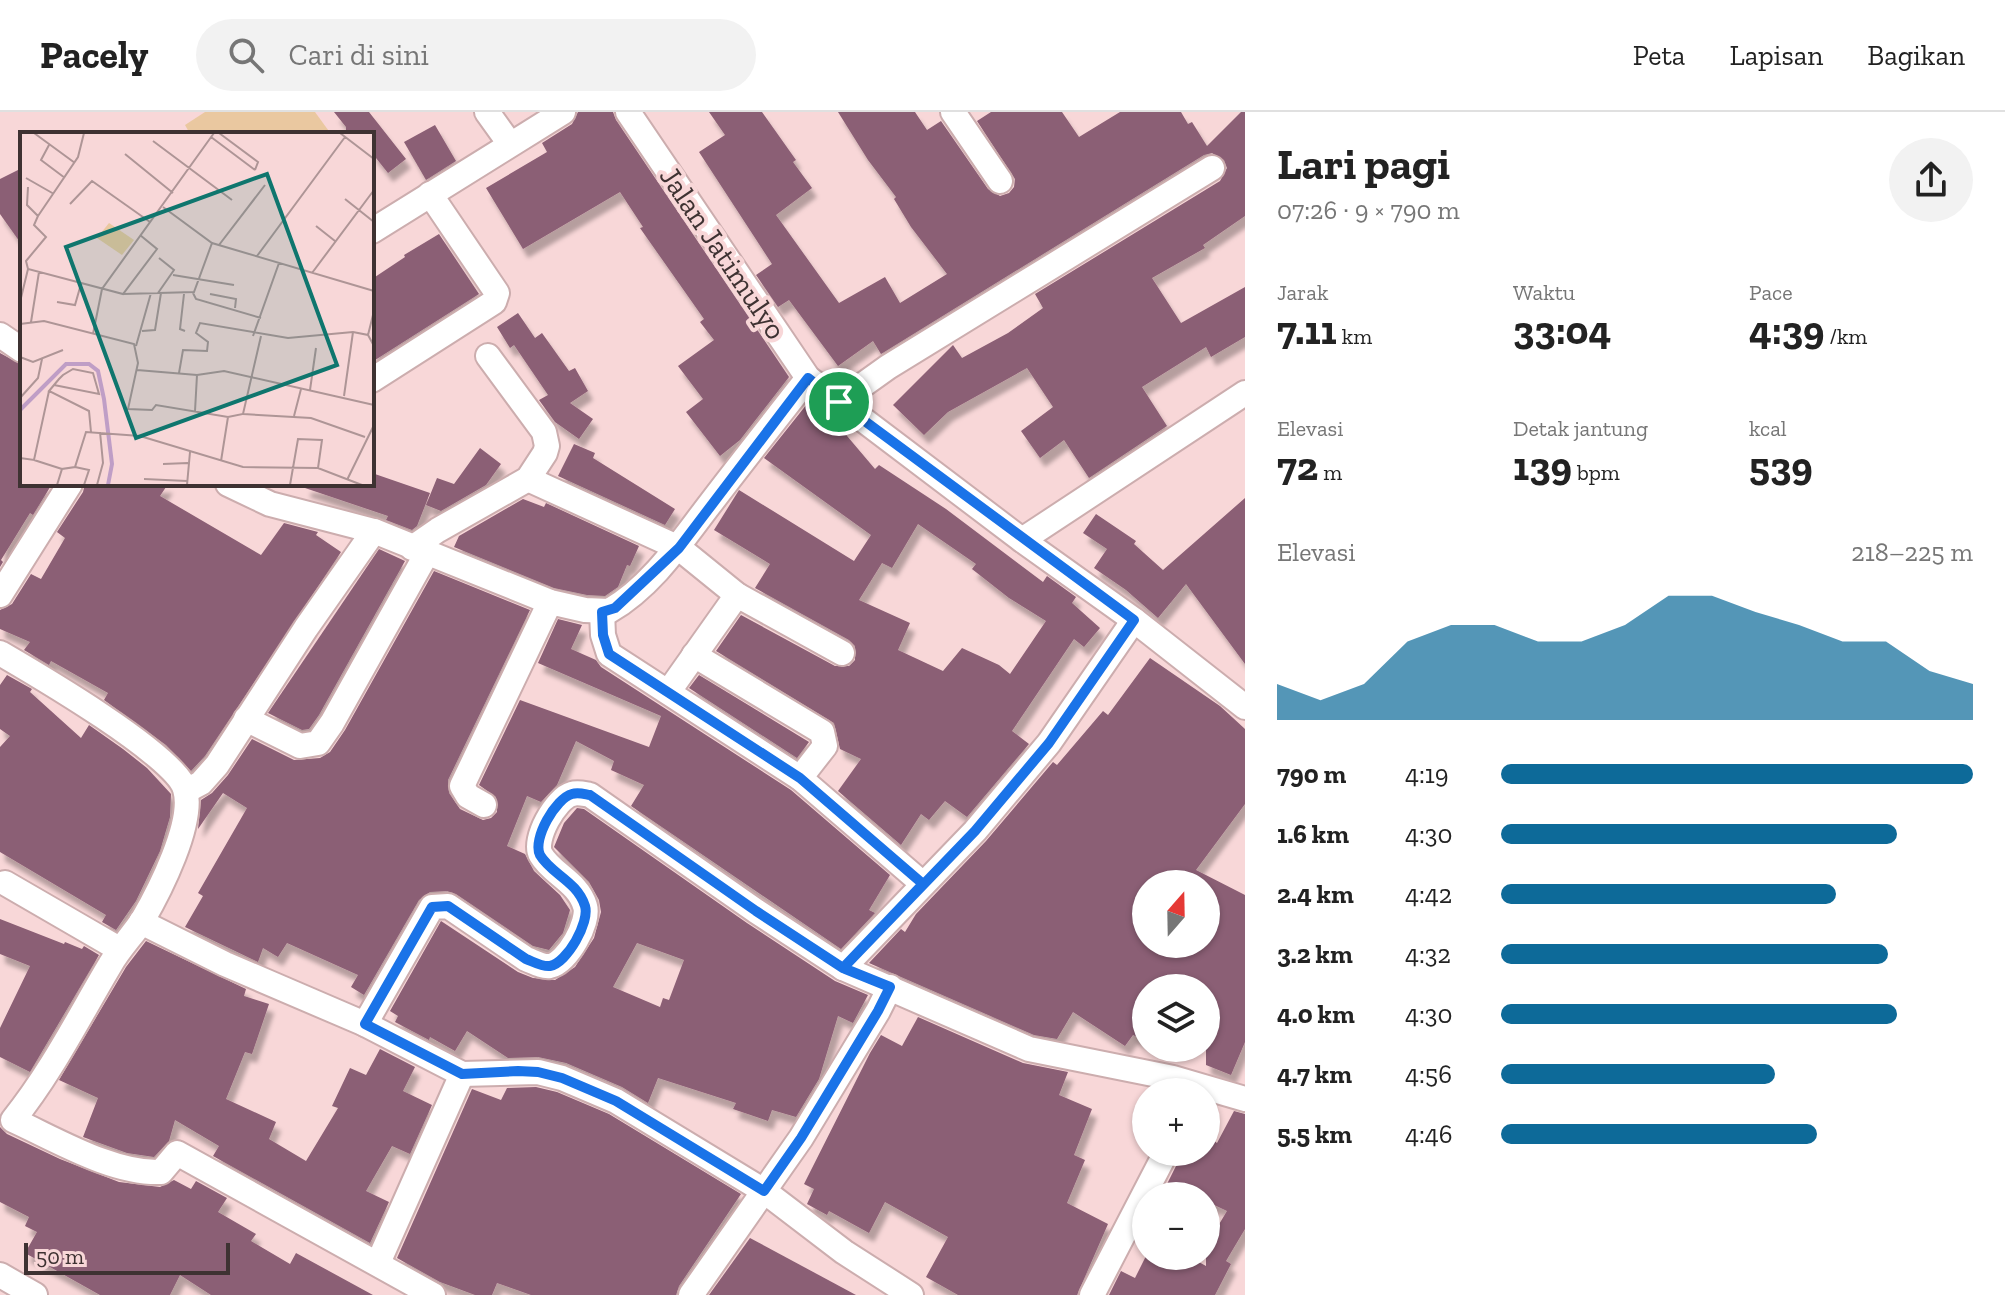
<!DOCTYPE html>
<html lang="id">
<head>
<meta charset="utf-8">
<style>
	:root { --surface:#fff; --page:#f2f2f2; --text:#222; --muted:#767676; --line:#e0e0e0; --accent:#0d6a99 }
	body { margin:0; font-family:"Zilla Slab",serif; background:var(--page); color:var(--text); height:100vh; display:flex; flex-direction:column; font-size:30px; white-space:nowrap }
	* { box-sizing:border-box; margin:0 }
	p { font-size:26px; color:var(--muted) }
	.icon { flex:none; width:44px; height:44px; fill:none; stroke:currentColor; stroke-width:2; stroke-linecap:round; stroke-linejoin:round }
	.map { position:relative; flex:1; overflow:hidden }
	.details { display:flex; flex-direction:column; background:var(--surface); width:760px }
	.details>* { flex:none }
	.needle { width:52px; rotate:20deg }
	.tools { position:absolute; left:1132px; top:758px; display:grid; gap:16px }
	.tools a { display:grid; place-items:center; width:88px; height:88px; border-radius:50%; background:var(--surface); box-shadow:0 2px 6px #0004; font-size:40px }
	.scale { position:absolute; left:24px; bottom:20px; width:206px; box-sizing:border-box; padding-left:8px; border:4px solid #3e3232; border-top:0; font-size:22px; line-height:28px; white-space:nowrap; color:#3e3232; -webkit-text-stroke:6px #f8d7d8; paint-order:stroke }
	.pin { position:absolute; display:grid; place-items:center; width:68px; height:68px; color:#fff; margin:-34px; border:4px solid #fff; border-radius:50%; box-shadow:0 2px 8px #0007 }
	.round { display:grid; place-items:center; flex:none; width:84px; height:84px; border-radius:42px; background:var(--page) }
	.headline { display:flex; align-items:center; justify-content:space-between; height:136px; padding:0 32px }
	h1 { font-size:44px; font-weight:800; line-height:60px }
	.stats { display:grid; grid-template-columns:repeat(3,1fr); gap:12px; height:136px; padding:8px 32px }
	.stats div { display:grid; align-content:center }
	.stats b { font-size:40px; font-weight:800 }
	.stats small { font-size:22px; font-weight:400 }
	.stats p { font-size:22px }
	.chart { height:224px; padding:16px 32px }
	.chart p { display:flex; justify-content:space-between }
	.chart svg { width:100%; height:144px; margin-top:8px; fill:var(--accent); opacity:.7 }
	ul { padding:0 32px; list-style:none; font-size:26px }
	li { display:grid; grid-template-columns:128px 96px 1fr; align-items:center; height:60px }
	li i { height:20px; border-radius:10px; background:var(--accent) }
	header { display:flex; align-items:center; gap:48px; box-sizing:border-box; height:112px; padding:0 40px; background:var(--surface); border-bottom:2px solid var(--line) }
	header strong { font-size:38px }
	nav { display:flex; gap:44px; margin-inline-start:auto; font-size:28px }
	.search { width:560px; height:72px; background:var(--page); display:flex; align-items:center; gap:20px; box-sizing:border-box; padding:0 28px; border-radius:44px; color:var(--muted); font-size:30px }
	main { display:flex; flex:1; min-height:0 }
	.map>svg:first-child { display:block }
	.green { fill:#eac8a0 }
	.building { fill:#8b5e74; fill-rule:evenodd; filter:url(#shadow) }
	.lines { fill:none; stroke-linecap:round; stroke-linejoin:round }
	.minor-casing { stroke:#ccadae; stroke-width:28 }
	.minor { stroke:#fff; stroke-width:24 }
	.route-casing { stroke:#fff; stroke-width:16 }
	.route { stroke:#1a73e8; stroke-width:10 }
	.labels { text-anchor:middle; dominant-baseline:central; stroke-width:8; stroke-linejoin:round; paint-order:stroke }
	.street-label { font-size:30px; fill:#3e3232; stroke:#f8d7d8 }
	.inset-river { fill:none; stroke:#bf9ec6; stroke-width:4 }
	.inset-road { fill:none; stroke:#ae9596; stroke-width:2 }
	.view { fill:#0f766e; fill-opacity:0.15; stroke:#0f766e; stroke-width:4 }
	.inset-edge { fill:none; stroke:#3e3232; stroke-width:4 }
</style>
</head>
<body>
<header>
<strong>Pacely</strong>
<div class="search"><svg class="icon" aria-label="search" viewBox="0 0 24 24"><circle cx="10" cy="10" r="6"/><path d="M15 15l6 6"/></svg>Cari di sini</div>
<nav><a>Peta</a><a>Lapisan</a><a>Bagikan</a></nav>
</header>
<main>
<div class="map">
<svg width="1245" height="1183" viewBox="0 0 1245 1183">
	<defs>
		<filter id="shadow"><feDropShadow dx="5" dy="9" stdDeviation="2" flood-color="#0004"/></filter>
	</defs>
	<rect width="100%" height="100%" fill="#f8d7d8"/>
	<path class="green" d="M205 0H315L331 22H190L185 13Z"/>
	<g class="building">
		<path d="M334 0H369L406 47 388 61 372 41V22H346V15Z"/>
		<path d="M578 0H613L616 8 789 265 740 328 720 344 686 300 703 287 678 254 714 228 700 210 704 207 640 116 643 115 620 80 523 137 486 76 547 40 542 31 572 12Z"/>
		<path d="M709 0H762L796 48 793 50 812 76 776 103 839 191 885 165 900 191 947 162 911 115 894 87 896 85 868 48 838 0H915L927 18 941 9 988 77 1000 84 1009 81 1014 75 1015 67 977 9 991 0H1062L1079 25 1120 0H1181L1188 12 1192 10 1207 34 1241 0H1245V104L1203 133 1205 136 1152 166 1181 211 1245 175V225L1211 245 1206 235 1142 275 1167 314 1089 366 1064 328 1040 346 1021 319 1053 295 1027 256 948 300 924 323 893 293 953 233 962 246 1008 221 1043 196 1035 182 1220 69 1227 56 1224 48 1212 41 1204 43 881 242 873 229 838 254 789 188 778 195 756 163 772 152 699 40 725 23Z"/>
		<path d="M435 13 456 49 426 68 404 30Z"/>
		<path d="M22 56V133L0 102V67Z"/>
		<path d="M439 122 479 182 372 250V167L405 145 404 143Z"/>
		<path d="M518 201 535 226 542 221 569 259 575 256 588 279 570 291 593 307 579 327 555 310 539 288 548 283 514 233 510 236 497 215Z"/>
		<path d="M0 241 22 253V372H52L33 403 30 401 1 448 3 450 0 455Z"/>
		<path d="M811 287 825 298 875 357 879 353 946 397 1043 470 1047 464 1076 485 1072 491 1100 516 1084 535 1074 527 1012 619 1029 632 967 705 945 689 929 708 921 702 901 733 838 679 861 647 840 637 834 611 716 539 741 503 835 554H849L855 548V534L849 528 755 476 770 452 714 418 739 378 854 449 871 423 764 346ZM918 412 976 452 972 457 1009 486 1046 509 1010 562 999 553 962 536 943 559 898 538 910 511 859 488 882 451 892 456Z"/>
		<path d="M574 332 595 341 593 346 675 397 665 413 558 364Z"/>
		<path d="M480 336 501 352 486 373 441 399 426 393 437 366 454 372Z"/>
		<path d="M372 361 430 381 417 414 412 418 386 408 388 404 305 376 306 372H372Z"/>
		<path d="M85 372H168L160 384 261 443 284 411 318 420 316 423 341 440 205 644 191 659 166 633 104 588 108 581 51 549 49 553 24 538 30 530 0 517V498L12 492 31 462 41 467 65 426 57 420 83 380Z"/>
		<path d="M1245 386V552L1186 472 1158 506 1126 478 1094 456 1107 437 1083 421 1096 402 1136 429 1134 432 1163 458Z"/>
		<path d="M523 387 544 395 546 391 639 434 630 454 627 453 618 475 605 484 587 483 554 476 454 435 459 424Z"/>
		<path d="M379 437 405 449 319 603 309 617 302 618 268 601Z"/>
		<path d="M434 459 530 498 448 668 449 681 460 697 483 708 491 706 497 700 496 685 479 673 520 588 649 635 661 604 538 551 558 507 582 513 571 537 596 548 601 555 791 678 890 763 869 798 875 801 841 837 631 694 644 673 611 658 614 649 576 629 557 673 541 690 527 684 507 734 525 742 534 759 560 783 570 798 563 821 549 838 533 834 456 782 447 779 430 780 419 788 364 883 351 875 358 863 287 831 278 845 263 836 258 850 185 815 203 784 198 781 247 696 223 681 198 717 201 688 212 681 228 663 252 627 294 648 320 646 330 640 345 618Z"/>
		<path d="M1150 546 1220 594 1245 617V692L1196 758 1245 783V930L1231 963 1206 953V876H1146V929L1133 923 1125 934 1073 900 1057 927 1034 923 869 851 901 817 905 820 916 802 986 729 1053 650 1057 653 1103 599 1108 603ZM1146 772H1206V832H1146Z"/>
		<path d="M7 563 32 577 30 580 81 626 89 613 123 637 147 656 171 682 170 705 160 739 136 789 116 818 102 810 106 803 0 740V635L10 624 0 617V573Z"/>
		<path d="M699 563 809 630 797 646 689 576Z"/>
		<path d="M577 696 584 697 747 811 835 869 868 883 853 911 838 904 819 967 796 1005 772 998 768 1009 733 997 736 991 658 966 648 991 622 975 566 951 538 945 508 946 467 919 455 939 430 925 429 928 395 910 398 904 390 899 441 809 518 860 533 866 555 868 575 855 594 826 601 800 599 788 589 770 554 735 564 711ZM637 831 684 848 669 888 663 886 660 895 613 875Z"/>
		<path d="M0 807 64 832 65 830 82 837 84 834 99 843 30 960 0 945V916L30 854 0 842Z"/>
		<path d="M146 829 246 877 244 884 269 892 252 942 245 940 226 987 276 1010 269 1027 306 1049 338 996 332 994 350 956 366 963 380 937 415 955 403 979 432 993 410 1042 392 1034 366 1079 389 1090 370 1131 213 1044 219 1034 175 1008 169 1029 154 1045 127 1041 83 1025 98 986 59 968 126 855Z"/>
		<path d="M918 905 1023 951 1068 960 1059 983 1092 997 1074 1043 1085 1048 1067 1091 1108 1112 1077 1183H958L926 1165 948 1125 885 1090 869 1121 829 1099 827 1103 807 1092 814 1077 804 1072 870 941 881 923 902 934Z"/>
		<path d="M536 975 557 980 609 1002 741 1082 679 1174 676 1183H531L497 1171 492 1183H475L440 1170 397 1146 472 977 501 988 507 976Z"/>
		<path d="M1234 999 1245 1002V1117L1226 1149 1231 1152 1215 1183H1109L1121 1159 1135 1166 1146 1144H1188L1206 1154V1134L1227 1099 1206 1089V1084H1195L1174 1074 1172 1077 1166 1074 1176 1054 1175 1040H1207L1213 1028 1217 1031Z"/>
		<path d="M0 1015 7 1022 60 1047 119 1070 160 1075 174 1068 191 1077 196 1069 227 1086 218 1100 256 1122 251 1129 290 1152 296 1141 373 1183H211L180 1163 170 1183H100L25 1141 37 1120 25 1114 29 1105 0 1090Z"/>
		<path d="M750 1126 856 1183H709Z"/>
	</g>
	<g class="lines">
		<defs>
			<g id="minor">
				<path d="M487 0 510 32"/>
				<path d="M628 0 808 266 1022 428 1134 508 1245 595"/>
				<path d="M953 0 1000 69"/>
				<path d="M372 119 563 0"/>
				<path d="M0 223 22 238"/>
				<path d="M372 268 494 190 497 181 430 82"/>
				<path d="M839 290 888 255 1212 56"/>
				<path d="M528 367 679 436 737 483 842 541"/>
				<path d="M228 372 270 392 374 419 550 490 585 498 609 499C652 474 680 431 710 392 742 350 775 308 808 266"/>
				<path d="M1022 428 1245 281"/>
				<path d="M412 436 438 418 528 367 545 341 547 334 544 320 488 244"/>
				<path d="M0 483 70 372"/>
				<path d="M602 500 603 523 609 542 800 666 923 772"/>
				<path d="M0 541C36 562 175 643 185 677 195 710 159 780 142 809 132 824 119 837 110 853 79 905 51 961 13 1008 57 1028 113 1062 161 1060L177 1041 433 1183"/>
				<path d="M694 543 822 620 825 634 800 666"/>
				<path d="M669 579 737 483"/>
				<path d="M246 607 300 634 318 631 332 611 427 441"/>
				<path d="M186 679 201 671 217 653 306 516 374 419"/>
				<path d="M484 693 468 684 462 674 550 490"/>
				<path d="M5 771 119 837"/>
				<path d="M141 810 225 852 365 912 462 962 538 960 562 966 616 989 764 1079 844 1140 911 1183"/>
				<path d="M843 856 975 719 1049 631 1134 508"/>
				<path d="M365 912 432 795 448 794 526 847C534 850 542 855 550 854 567 851 590 810 585 794 578 770 552 762 541 743 532 728 556 686 572 682 578 680 584 682 590 683L756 799 843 856 1029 937 1173 966 1245 987"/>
				<path d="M378 1151 462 962"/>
				<path d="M0 1163 35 1183"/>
				<path d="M691 1183 801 1026 878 899 890 875"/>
				<path d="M1092 1183 1162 1048"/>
			</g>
		</defs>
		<use href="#minor" class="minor-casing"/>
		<use href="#minor" class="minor"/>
	</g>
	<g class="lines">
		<defs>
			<path id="route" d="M839 290 808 266 679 436 615 496 602 500 603 523 609 542 800 666 923 772 843 856 890 875 878 899 801 1026 764 1079 616 989 562 966 538 960 518 959 462 962 365 912 432 795 448 794 526 847C534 850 542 855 550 854 567 851 590 810 585 794 577 769 551 762 540 743 532 727 556 686 572 682 578 680 584 682 590 683L756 799 843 856 975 719 1049 631 1134 508 839 290"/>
		</defs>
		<use href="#route" class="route-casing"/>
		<use href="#route" class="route"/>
	</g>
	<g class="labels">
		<g class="street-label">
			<text transform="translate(723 141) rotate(56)">Jalan Jatimulyo</text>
		</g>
	</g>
	<g transform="translate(20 20)">
		<rect width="354" height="354" fill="#f8d7d8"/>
		<path d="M89 91 114 108 102 123 77 106Z" fill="#eac8a0"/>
		<path class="inset-river" d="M0 278 46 232H69L78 239 84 267 92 332 88 353"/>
		<path class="inset-road" d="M14 1 55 31M199 1 238 30 235 38M320 1 354 27M191 5 235 38M133 9 212 68M29 13 21 28 45 46M105 22 153 61M6 46 34 62M8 55 7 73 18 84 14 93 26 105 6 129 8 137 103 162 137 117 120 103M325 67 354 90M50 72 72 49 130 90M143 75 192 111 354 159M18 84 58 25 64 1M296 94 315 109M199 113 245 53M237 124 325 5M292 141 354 58M153 143 214 153M138 161 154 138 139 126M173 161 176 167 241 186M103 162 174 160 192 111M164 162 160 197 165 199M190 162 216 167 215 176M0 170 8 137M37 170 55 173 61 152M11 190 19 140M0 192 24 189 114 212 118 231 108 277 132 278 136 273 208 285 223 282 241 204M122 199 135 198 141 161M73 202 82 157 194 1M348 203 354 179M233 204 259 131M116 214 131 161M0 225 13 230 43 218M117 238 177 243 204 239 354 273M159 241 163 218 187 219 188 210 176 201 180 191 268 206 333 200 348 203 354 214M34 253 79 262 73 241 53 237 43 243 39 247 29 259 69 279 71 300M290 258 296 216M324 264 333 200M0 266 18 246 22 227M175 279 177 243M223 282 291 286 345 305M274 284 281 257M0 326 14 328 29 259M14 328 42 337M201 329 208 285M143 332 168 331M55 335 69 338 64 353M124 347 167 349M327 348 354 293M37 353 42 337 55 335 66 300 120 304 223 335 298 336 342 353M77 353 83 331 80 300M167 353 170 320M270 353 278 307 302 308 298 336"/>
		<path class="view" d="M247 42 317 233 116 306 46 115Z"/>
		<rect width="354" height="354" class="inset-edge"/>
	</g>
</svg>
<div class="tools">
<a><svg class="needle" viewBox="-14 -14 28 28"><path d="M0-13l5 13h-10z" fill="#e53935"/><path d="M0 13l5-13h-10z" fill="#767676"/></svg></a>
<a><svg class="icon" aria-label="layers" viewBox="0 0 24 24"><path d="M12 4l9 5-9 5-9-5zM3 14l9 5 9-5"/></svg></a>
<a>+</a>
<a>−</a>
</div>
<div class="scale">50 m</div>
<div class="pin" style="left:839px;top:290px;background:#1e9e55"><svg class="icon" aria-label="arrive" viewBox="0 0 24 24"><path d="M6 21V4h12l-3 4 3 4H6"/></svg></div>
</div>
<section class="details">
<div class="headline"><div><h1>Lari pagi</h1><p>07:26 · 9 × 790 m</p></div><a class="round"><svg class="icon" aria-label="share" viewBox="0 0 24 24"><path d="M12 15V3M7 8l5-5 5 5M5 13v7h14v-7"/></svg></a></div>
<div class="stats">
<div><p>Jarak</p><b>7.11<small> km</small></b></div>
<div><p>Waktu</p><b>33:04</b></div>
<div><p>Pace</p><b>4:39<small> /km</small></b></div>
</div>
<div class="stats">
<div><p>Elevasi</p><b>72<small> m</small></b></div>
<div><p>Detak jantung</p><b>139<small> bpm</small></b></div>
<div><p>kcal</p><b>539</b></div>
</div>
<div class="chart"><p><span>Elevasi</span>218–225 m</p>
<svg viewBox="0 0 160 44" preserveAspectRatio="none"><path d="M0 44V33L10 38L20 33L30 20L40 15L50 15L60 20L70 20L80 15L90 6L100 6L110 11L120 15L130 20L140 20L150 29L160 33V44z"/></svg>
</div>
<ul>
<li><b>790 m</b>4:19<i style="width:100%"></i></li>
<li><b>1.6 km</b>4:30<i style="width:84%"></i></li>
<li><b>2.4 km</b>4:42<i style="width:71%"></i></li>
<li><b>3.2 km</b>4:32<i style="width:82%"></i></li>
<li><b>4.0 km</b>4:30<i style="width:84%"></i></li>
<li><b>4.7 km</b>4:56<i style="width:58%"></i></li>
<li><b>5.5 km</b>4:46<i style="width:67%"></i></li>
</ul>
</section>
</main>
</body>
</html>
